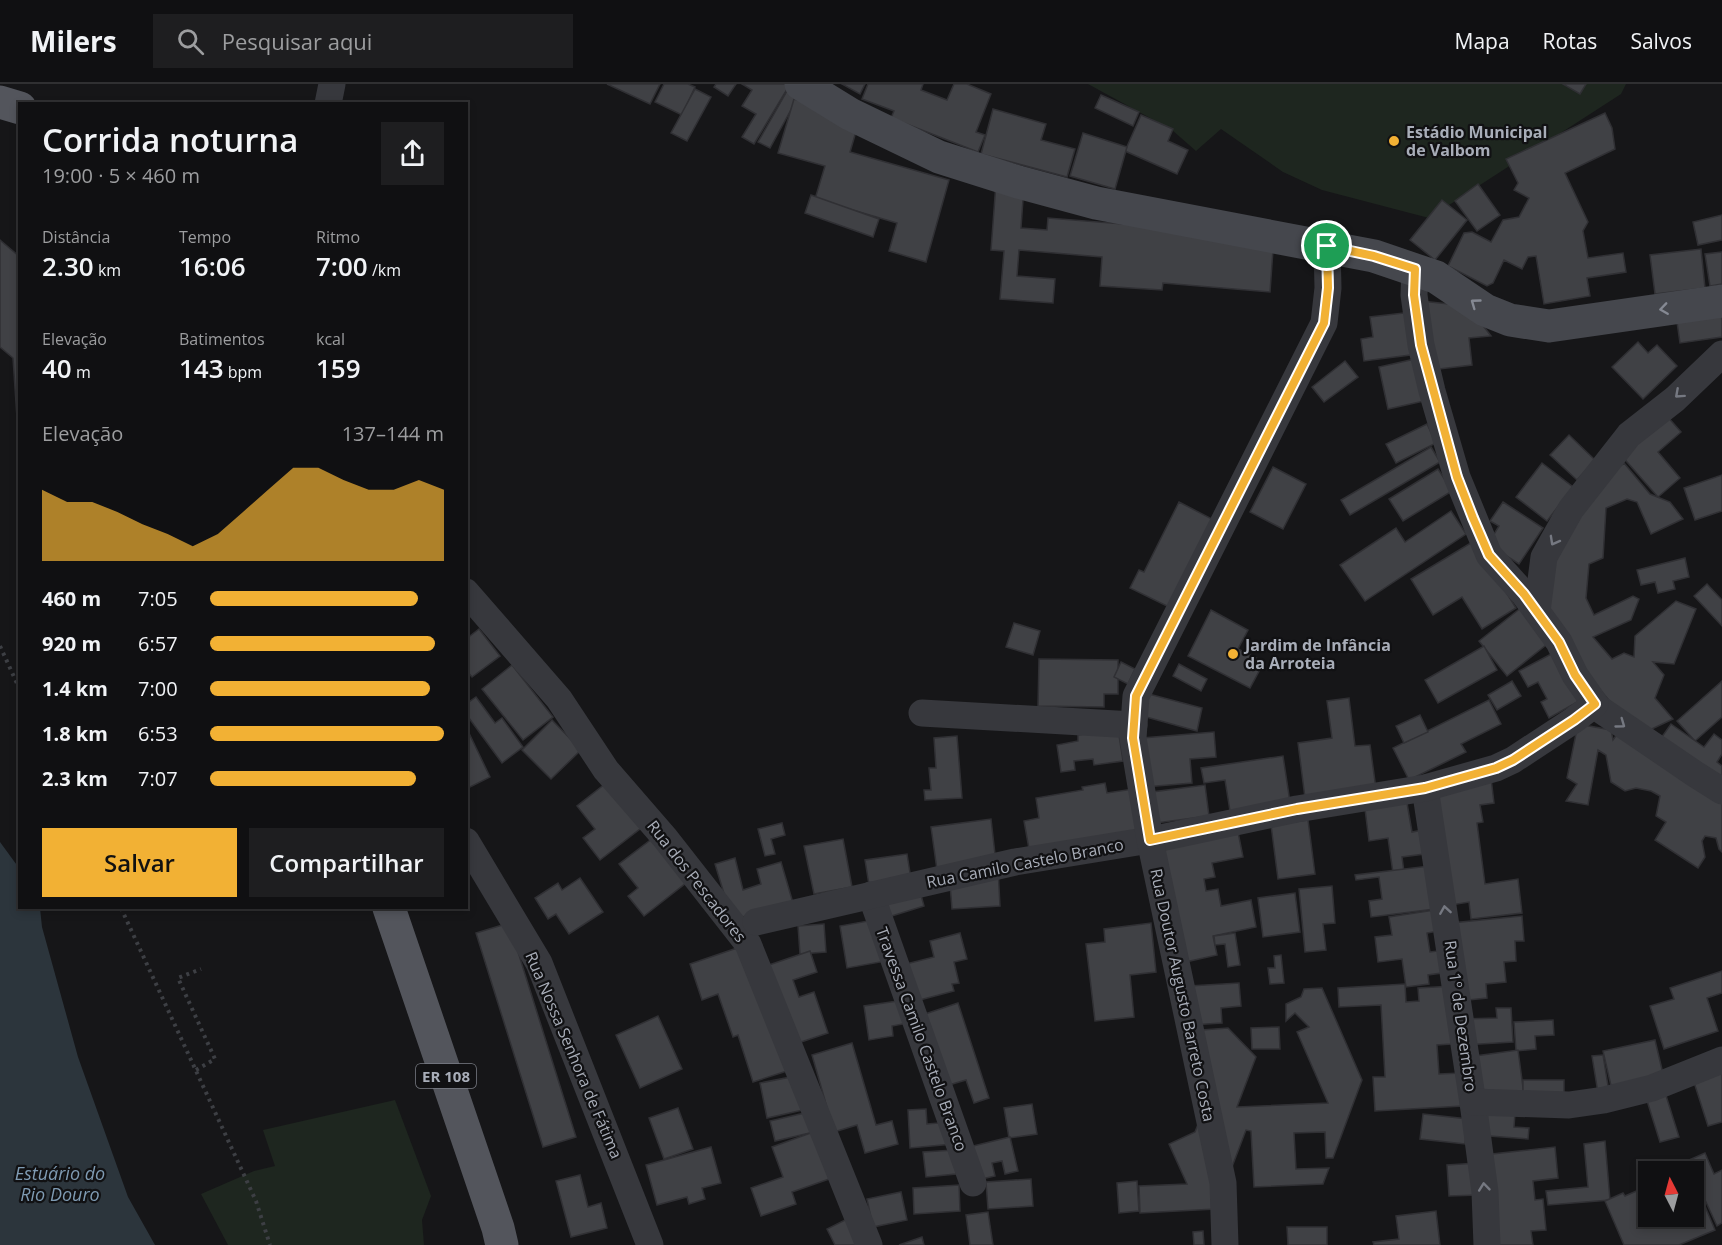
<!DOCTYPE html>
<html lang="pt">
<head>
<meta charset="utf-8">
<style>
	:root { --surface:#101012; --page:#1e1e20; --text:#f1f3f6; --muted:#9c9d9f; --line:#303032; --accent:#f2b134 }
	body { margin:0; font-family:"Open Sans",sans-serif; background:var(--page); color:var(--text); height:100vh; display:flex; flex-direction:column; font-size:22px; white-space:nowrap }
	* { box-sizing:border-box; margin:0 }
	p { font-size:20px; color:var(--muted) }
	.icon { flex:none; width:33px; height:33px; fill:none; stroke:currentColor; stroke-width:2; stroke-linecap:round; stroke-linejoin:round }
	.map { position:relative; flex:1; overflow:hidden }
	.side { position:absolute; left:18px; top:18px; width:450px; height:807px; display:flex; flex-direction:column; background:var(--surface); border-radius:0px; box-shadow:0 3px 9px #0003,0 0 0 2px var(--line) }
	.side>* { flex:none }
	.needle { width:39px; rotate:354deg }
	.fabs { position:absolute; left:1638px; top:1077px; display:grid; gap:12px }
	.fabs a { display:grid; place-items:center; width:66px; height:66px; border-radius:0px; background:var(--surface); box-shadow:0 3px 9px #0003,0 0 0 2px var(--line); font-size:30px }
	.pin { position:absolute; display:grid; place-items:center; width:51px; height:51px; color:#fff; margin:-26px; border:3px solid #fff; border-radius:50%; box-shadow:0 2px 6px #0007 }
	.round { display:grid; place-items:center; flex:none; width:63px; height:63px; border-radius:0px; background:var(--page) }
	.head { display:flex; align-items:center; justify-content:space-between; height:102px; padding:0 24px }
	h1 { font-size:33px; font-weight:600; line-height:45px }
	.metrics { display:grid; grid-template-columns:repeat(3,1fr); gap:9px; height:102px; padding:6px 24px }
	.metrics div { display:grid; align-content:center }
	.metrics b { font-size:26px; font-weight:600 }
	.metrics small { font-size:16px; font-weight:400 }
	.metrics p { font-size:16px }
	.chart { height:168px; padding:12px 24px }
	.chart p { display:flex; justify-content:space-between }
	.chart svg { width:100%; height:108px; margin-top:6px; fill:var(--accent); opacity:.7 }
	.button { display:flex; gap:12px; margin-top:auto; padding:12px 24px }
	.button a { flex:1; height:69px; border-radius:0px; background:var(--accent); color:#111; font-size:24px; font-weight:600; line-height:69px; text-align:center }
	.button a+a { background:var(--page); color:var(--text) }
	ul { padding:0 24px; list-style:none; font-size:20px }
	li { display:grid; grid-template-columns:96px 72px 1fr; align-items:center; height:45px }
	li i { height:15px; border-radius:8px; background:var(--accent) }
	header { display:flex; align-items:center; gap:36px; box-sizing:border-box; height:84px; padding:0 30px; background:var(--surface); border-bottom:2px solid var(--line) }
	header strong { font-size:28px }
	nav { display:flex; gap:33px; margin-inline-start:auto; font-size:21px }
	.search { width:420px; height:54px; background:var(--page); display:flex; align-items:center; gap:15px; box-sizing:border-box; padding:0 21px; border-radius:0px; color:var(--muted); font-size:22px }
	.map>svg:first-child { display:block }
	.green { fill:#1e261f }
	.water { fill:#2c353c }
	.building { fill:#404145; stroke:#303034; stroke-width:1.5 }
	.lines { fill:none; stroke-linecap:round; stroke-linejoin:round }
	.path { stroke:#3d3f44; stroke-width:4; stroke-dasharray:3 4.5; stroke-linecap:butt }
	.street { stroke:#37383d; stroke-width:27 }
	.secondary { stroke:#45474d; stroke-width:33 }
	.primary { stroke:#53555c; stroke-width:33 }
	.oneway { stroke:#858993 }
	.oneway2 { stroke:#757881 }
	.route-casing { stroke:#fff; stroke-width:12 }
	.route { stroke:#f2b134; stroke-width:8 }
	.poi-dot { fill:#f2b134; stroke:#111113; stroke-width:2 }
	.labels { text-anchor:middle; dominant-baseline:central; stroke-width:4.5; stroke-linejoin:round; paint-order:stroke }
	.shield { fill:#111113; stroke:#7b7e86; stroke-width:1.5 }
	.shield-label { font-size:15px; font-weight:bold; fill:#a8adb8 }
	.poi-label { font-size:16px; font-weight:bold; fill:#a8adb8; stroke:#111113; text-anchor:start }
	.street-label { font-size:16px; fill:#a8adb8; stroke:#111113 }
	.water-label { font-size:18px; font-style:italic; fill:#7f9bb3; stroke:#111113 }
</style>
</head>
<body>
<header>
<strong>Milers</strong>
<div class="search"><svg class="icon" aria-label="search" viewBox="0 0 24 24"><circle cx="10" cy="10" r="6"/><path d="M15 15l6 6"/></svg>Pesquisar aqui</div>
<nav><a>Mapa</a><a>Rotas</a><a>Salvos</a></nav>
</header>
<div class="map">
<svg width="1722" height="1161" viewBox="0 0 1722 1161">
	<rect width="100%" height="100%" fill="#161618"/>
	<g class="green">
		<path d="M1088 0H1626L1621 10 1429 134 1322 106 1283 88 1221 45 1196 67 1172 46Z"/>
		<path d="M395 1016 431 1112 422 1136 424 1161H228L201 1110 254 1087 275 1082 263 1046Z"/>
	</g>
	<path class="water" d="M0 758 19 784 20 824H40L42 843 78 973 128 1113 155 1161H0Z"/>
	<g class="building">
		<path d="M607 0H660L650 20Z"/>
		<path d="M664 0H688L695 3 682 31 655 18Z"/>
		<path d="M716 0H736L728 12 714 3Z"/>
		<path d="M742 0H786L789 2 754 60 742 53 756 30 742 22 752 6Z"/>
		<path d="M842 0H865L860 10Z"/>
		<path d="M868 0H923L921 6 947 16 954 0H967L991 10 976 48 985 51 978 68 891 34 894 27 862 15Z"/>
		<path d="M1563 0H1586L1580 10Z"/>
		<path d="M695 5 711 13 687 57 671 49Z"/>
		<path d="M787 7 798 13 770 64 758 58Z"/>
		<path d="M1101 11 1139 28 1133 42 1095 24Z"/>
		<path d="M794 15 860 34 850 68 949 96 926 178 889 167 897 139 815 115 825 82 778 69Z"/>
		<path d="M993 25 1046 40 1041 56 1075 65 1067 93 981 70Z"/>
		<path d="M1605 29 1612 44 1615 65 1565 89 1588 138 1583 147 1588 174 1623 169 1626 188 1587 194 1590 212 1544 220 1536 172 1528 173 1522 185 1504 176 1493 199 1487 202 1448 182 1464 149 1472 148 1491 158 1503 136 1519 133 1529 114 1514 106 1518 99 1506 75Z"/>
		<path d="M1141 31 1173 45 1168 57 1188 66 1177 90 1125 67Z"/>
		<path d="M1083 49 1127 63 1115 105 1070 92Z"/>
		<path d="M996 99 1024 101 1021 144 1047 146 1048 134 1274 152 1270 208 1163 199 1162 206 1100 202 1102 173 1019 166 1017 192 1055 195 1053 219 1000 215 1004 167 991 166Z"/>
		<path d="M1478 100 1500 131 1477 147 1455 117Z"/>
		<path d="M811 111 879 135 873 153 805 129Z"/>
		<path d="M1442 116 1467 136 1435 176 1410 156Z"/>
		<path d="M1722 131V156L1698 161 1693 138Z"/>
		<path d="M0 156 20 173V379L13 274 0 263Z"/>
		<path d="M1701 165 1705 204 1655 210 1650 171Z"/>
		<path d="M1722 168V200L1710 202 1705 170Z"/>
		<path d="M1421 217 1468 222 1491 252 1469 254 1472 281 1431 286Z"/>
		<path d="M1722 224V253L1680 259 1676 231Z"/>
		<path d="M1412 228 1418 270 1364 277 1361 255 1373 253 1370 233Z"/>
		<path d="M1638 258 1648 269 1657 261 1677 282 1643 315 1612 283Z"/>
		<path d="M1415 275 1424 317 1388 325 1379 283Z"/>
		<path d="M1345 277 1358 293 1324 318 1312 303Z"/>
		<path d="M1666 331 1681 348 1658 368 1680 394 1658 413 1620 370Z"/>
		<path d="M1427 340 1436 359 1396 379 1386 360Z"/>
		<path d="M1569 351 1595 376 1577 396 1550 371Z"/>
		<path d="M1431 363 1440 378 1350 431 1341 416Z"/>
		<path d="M1542 379 1573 403 1547 437 1516 413Z"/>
		<path d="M1624 379 1650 410 1670 418 1683 435 1651 450 1637 418 1627 415 1606 424 1603 474 1589 480 1586 514 1594 531 1633 512 1639 515 1631 536 1593 553 1612 575 1624 569 1634 573 1635 552 1676 517 1696 525 1674 580 1653 578 1664 591 1655 614 1673 635 1639 651 1569 570 1549 526 1555 438Z"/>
		<path d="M1273 383 1306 400 1283 445 1250 428Z"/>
		<path d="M1438 385 1452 407 1403 437 1389 415Z"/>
		<path d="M1722 391V427L1695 436 1684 404Z"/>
		<path d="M1179 418 1212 435 1173 525 1130 504 1139 486 1144 488Z"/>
		<path d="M1503 418 1543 444 1519 480 1488 460 1499 442 1490 437Z"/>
		<path d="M1451 427 1466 450 1365 517 1340 481 1396 444 1405 458Z"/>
		<path d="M1474 457 1516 524 1482 545 1462 513 1433 531 1411 495Z"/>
		<path d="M1685 474 1689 493 1673 497 1675 505 1658 509 1655 498 1641 501 1637 486Z"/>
		<path d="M1707 500 1722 516V542L1694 512Z"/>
		<path d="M1522 523 1550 558 1507 592 1479 557Z"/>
		<path d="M1211 526 1248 546 1238 565 1264 578 1250 604 1188 572Z"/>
		<path d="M1014 539 1040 547 1033 571 1006 563Z"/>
		<path d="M479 545 500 572 472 593 466 586V555Z"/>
		<path d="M1484 562 1497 586 1438 619 1425 596Z"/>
		<path d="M1555 568 1581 616 1549 634 1541 618 1547 615 1538 598 1528 603 1519 587Z"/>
		<path d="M1039 575 1118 576V610H1104V623L1038 622Z"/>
		<path d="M1121 578 1135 585 1128 600 1114 593Z"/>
		<path d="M1179 580 1207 595 1201 607 1173 592Z"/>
		<path d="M512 581 553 633 523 656 482 605Z"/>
		<path d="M1512 597 1521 612 1497 626 1488 611Z"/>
		<path d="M1722 597V633L1695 657 1677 637Z"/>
		<path d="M1145 609 1202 624 1197 647 1139 631Z"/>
		<path d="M476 613 495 639 502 634 523 663 502 679 466 630V620Z"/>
		<path d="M1349 614 1355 662 1370 661 1376 705 1305 714 1298 659 1332 654 1327 617Z"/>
		<path d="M1489 616 1501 640 1461 660 1466 668 1409 696 1393 664Z"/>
		<path d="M1420 631 1428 648 1404 659 1396 642Z"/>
		<path d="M552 636 581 666 551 695 522 666Z"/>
		<path d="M1578 640 1611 646 1613 656 1620 646 1722 711V768L1719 765 1716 754 1705 752 1702 757 1705 773 1698 784 1655 756 1666 738 1656 732 1660 712 1651 707 1636 704 1625 707 1611 698 1606 671 1598 666 1588 721 1566 717 1577 700 1567 694Z"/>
		<path d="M1671 640 1704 663 1714 650 1722 656V670L1717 678 1722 682V693L1659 657Z"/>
		<path d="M1118 645 1123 677 1094 681 1093 675 1074 677 1075 686 1061 688 1057 661 1078 657V651Z"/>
		<path d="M468 647 490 693 466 705V648Z"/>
		<path d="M1214 648 1216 673 1190 675 1192 699 1145 703 1142 654Z"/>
		<path d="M957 652 962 714 925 716 924 706H931L929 684H936L934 654Z"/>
		<path d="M1283 672 1290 718 1230 727 1225 696 1204 699 1201 684Z"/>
		<path d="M1491 694 1494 719 1480 721 1483 738 1477 739 1485 800 1518 795 1522 829 1471 835 1469 818 1445 822 1429 702Z"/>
		<path d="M610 696 645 741 600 776 583 754 595 745 577 722Z"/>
		<path d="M1105 699 1107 709 1133 705 1140 746 1029 765 1024 737 1039 734 1036 714 1083 706 1082 703Z"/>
		<path d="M1205 701 1209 732 1156 739 1152 708Z"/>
		<path d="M1407 719 1412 748 1428 745 1432 769 1402 773 1404 788 1393 789 1388 754 1369 757 1365 725Z"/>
		<path d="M991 735 996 779 937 786 931 743Z"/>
		<path d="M1308 736 1315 790 1278 795 1271 741Z"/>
		<path d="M1236 738 1243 773 1212 779 1215 793 1204 795 1206 807 1218 805 1221 822 1251 816 1256 843 1213 852 1217 871 1181 879 1155 754Z"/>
		<path d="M782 739 785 751 771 755 775 770 765 772 758 745Z"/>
		<path d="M657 751 691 795 644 832 628 812 638 804 619 780Z"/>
		<path d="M843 755 852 803 814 810 804 762Z"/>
		<path d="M907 770 911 795 869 801 865 776Z"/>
		<path d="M735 774 743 806 761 800 757 785 781 778 793 819 732 836 715 780Z"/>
		<path d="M1429 782 1435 825 1371 833 1369 817 1382 815 1379 793 1356 796 1355 791Z"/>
		<path d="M998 784 1000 822 952 825 950 800Z"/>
		<path d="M580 794 603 828 569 850 556 830 548 835 535 814 558 799 562 806Z"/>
		<path d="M918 800 924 822 882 835 876 814Z"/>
		<path d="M1332 802 1335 839 1323 840 1326 866 1305 868 1299 805Z"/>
		<path d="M1295 809 1300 848 1263 853 1258 814Z"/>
		<path d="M1441 825 1444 846 1427 849 1430 868 1446 866 1449 888 1428 891 1429 900 1406 903 1402 875 1378 878 1375 853 1392 851 1389 833Z"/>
		<path d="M1522 832 1524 857H1515L1516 877 1504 878 1506 898 1486 900 1487 914 1459 917 1451 839Z"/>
		<path d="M879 835 886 877 847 884 840 842Z"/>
		<path d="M509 839 576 1053 543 1063 476 849Z"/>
		<path d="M1151 839 1156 888 1130 891 1134 933 1095 937 1086 860 1105 858 1104 845Z"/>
		<path d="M824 840 826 868 800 870 798 842Z"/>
		<path d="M960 849 967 875 954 878 959 899 952 900 954 907 912 918 902 881 934 873 930 857Z"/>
		<path d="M1235 849 1240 881 1228 883 1225 860 1215 861 1214 852Z"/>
		<path d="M737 864 790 986 753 998 738 951 733 953 718 910 702 916 690 880Z"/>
		<path d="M810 867 817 888 793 896 799 913 814 908 828 949 792 961 766 882Z"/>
		<path d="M1281 871 1284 899 1270 900 1268 884H1275L1274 872Z"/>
		<path d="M1722 887V909L1707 914 1718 947 1664 965 1650 922 1674 915 1670 904Z"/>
		<path d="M1239 899 1241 922 1221 924 1222 939 1191 941 1189 902Z"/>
		<path d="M1405 900 1406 918 1419 917 1418 904 1453 902 1451 960 1437 961 1439 990 1461 989 1463 1022 1375 1027 1373 993H1385L1381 921 1339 923 1338 904Z"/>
		<path d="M1322 904 1362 996 1333 1074H1326L1325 1048 1294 1049 1296 1085 1329 1084 1323 1100 1254 1103 1251 1047 1246 1046 1216 1125 1140 1129 1139 1102 1187 1100 1169 1060 1195 1048 1206 1020 1202 946 1228 944 1256 973 1237 1023 1328 1019 1297 948 1309 943 1295 929 1286 937V920L1301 913 1304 905Z"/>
		<path d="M904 916 908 939 892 942 893 952 869 956 864 922Z"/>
		<path d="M958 919 989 1014 974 1019 966 996 942 1003 919 932Z"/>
		<path d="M1496 924H1511L1513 958 1464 961 1462 935 1497 934Z"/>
		<path d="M658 932 682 985 640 1004 616 951Z"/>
		<path d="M1553 936 1554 951 1535 952 1536 965 1516 967 1514 938Z"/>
		<path d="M1279 943 1280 965H1252L1251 944Z"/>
		<path d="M1655 956 1664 994 1612 1006 1603 967Z"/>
		<path d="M852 959 876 1041 892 1037 898 1060 865 1069 857 1041 834 1048 812 971Z"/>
		<path d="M1518 966 1524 1011 1474 1018 1468 973Z"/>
		<path d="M1603 971 1609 1008 1598 1009 1592 972Z"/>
		<path d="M1722 982V1038L1708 1042 1692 992Z"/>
		<path d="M796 992 803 1026 767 1034 760 999Z"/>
		<rect x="1523" y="996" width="41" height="20"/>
		<path d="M1663 1002 1679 1053 1660 1058 1644 1007Z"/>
		<path d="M1032 1020 1037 1050 1009 1054 1004 1024Z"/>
		<path d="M678 1024 693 1065 664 1075 649 1034Z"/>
		<path d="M926 1025 927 1040 951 1038 953 1060 910 1064 908 1026Z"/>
		<path d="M1478 1027 1515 1029 1514 1043 1529 1044 1528 1055 1476 1051Z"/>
		<path d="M809 1028 814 1048 775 1057 770 1037Z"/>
		<path d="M1423 1030 1468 1035 1465 1060 1420 1055Z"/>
		<path d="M816 1047 832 1094 792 1108 796 1120 761 1132 751 1104 783 1093 772 1063Z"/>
		<path d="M1010 1053 1018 1087 1005 1090 1002 1077 992 1079 995 1092 977 1096 969 1063Z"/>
		<path d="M1605 1057 1610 1116 1548 1121 1546 1107 1588 1103 1584 1060Z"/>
		<path d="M711 1063 721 1099 702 1104 705 1115 689 1120 687 1113 657 1121 646 1081Z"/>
		<path d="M1555 1063 1558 1094 1533 1097 1535 1116 1543 1115 1546 1146 1531 1147 1533 1161H1493L1483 1071Z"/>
		<path d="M954 1066 956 1090 926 1093 923 1068Z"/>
		<path d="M1705 1069 1714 1090 1722 1086V1139L1717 1142 1694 1092V1088H1691L1687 1077Z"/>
		<path d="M1477 1079 1479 1111 1449 1112 1447 1081Z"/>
		<path d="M580 1091 588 1123 601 1119 607 1144 571 1153 556 1097Z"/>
		<path d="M1031 1095 1033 1122 988 1125 986 1098Z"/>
		<path d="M1137 1097 1139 1127 1119 1129 1117 1099Z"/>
		<path d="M959 1101 960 1127 914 1130 913 1104Z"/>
		<path d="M1648 1102V1132H1694V1119L1702 1115 1715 1146 1679 1161H1624L1605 1117 1623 1109 1625 1112Z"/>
		<path d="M901 1108 907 1136 873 1143 867 1115Z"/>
		<path d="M1436 1127 1440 1161H1374L1373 1158 1399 1155 1396 1132Z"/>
		<path d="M988 1128 993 1161H970L966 1131Z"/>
		<path d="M847 1135 859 1161H835L827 1145Z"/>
		<path d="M1287 1143H1327V1161H1288Z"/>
		<path d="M1203 1147 1204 1161H1194L1193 1148Z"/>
		<path d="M922 1153 924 1161H899Z"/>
	</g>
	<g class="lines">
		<g class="path">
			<path d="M0 562 20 606"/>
			<path d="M121 824 256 1117 270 1161"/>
			<path d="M196 986 215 975 178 894 201 885"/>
		</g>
		<g class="street">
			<path d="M328 20 332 0"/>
			<path d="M1415 185 1414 211 1421 261 1432 307 1457 393 1489 471 1524 510 1559 558 1575 591 1598 624 1695 690 1722 707"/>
			<path d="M466 508 559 615 606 686 665 754 748 860 869 1161"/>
			<path d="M1537 527 1544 473 1571 425 1629 351 1675 315 1722 270"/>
			<path d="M922 629 1134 641"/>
			<path d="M1425 704 1474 1026 1485 1108 1487 1161"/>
			<path d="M466 757 539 879 650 1161"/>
			<path d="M871 811 973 1099"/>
			<path d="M756 838 1015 778 1156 755 1297 725 1425 704 1496 684 1513 676 1574 636 1595 620"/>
			<path d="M1473 1018 1569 1021 1604 1016 1652 1004 1722 976"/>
			<path d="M1225 1161 1223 1099 1150 756 1133 654 1136 612 1324 239 1328 204 1327 162"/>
		</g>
		<path class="secondary" d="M801 0 850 30 939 73 1018 98 1096 119 1374 172 1436 193 1485 226 1510 236 1549 242 1722 217"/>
		<g class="primary">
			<path d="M0 18 20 24"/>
			<path d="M389 824 498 1144 502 1161"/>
		</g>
	</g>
	<defs><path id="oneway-chevron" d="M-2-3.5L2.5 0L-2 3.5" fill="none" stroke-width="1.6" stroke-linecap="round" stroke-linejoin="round" transform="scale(1.5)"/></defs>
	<g class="oneway">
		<use href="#oneway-chevron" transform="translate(1475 219) rotate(-144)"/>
		<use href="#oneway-chevron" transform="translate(1664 225) rotate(172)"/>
	</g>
	<g class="oneway2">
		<use href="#oneway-chevron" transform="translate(1679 310) rotate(138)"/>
		<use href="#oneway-chevron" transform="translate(1554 457) rotate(119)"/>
		<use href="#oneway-chevron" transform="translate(1621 640) rotate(36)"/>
		<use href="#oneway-chevron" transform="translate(1445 826) rotate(-99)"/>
		<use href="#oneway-chevron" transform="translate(1484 1103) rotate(-96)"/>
	</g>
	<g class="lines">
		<defs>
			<path id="route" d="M1327 162 1374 172 1415 185 1414 211 1421 261 1457 393 1473 434 1489 471 1524 510 1559 558 1575 591 1595 620 1574 636 1513 676 1496 684 1425 704 1297 725 1150 756 1133 654 1136 612 1324 239 1328 204Z"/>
		</defs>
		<use href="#route" class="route-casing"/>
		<use href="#route" class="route"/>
	</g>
	<g class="poi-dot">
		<circle cx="1394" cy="57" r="6"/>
		<circle cx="1233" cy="570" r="6"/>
	</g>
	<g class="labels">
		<rect class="shield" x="416" y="980" width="60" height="24" rx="4.5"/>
		<g class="shield-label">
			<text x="446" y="992">ER 108</text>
		</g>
		<g class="poi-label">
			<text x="1406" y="48">Estádio Municipal<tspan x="1406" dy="18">de Valbom</tspan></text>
			<text x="1245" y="561">Jardim de Infância<tspan x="1245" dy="18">da Arroteia</tspan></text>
		</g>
		<g class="street-label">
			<text transform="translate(1025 779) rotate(-11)">Rua Camilo Castelo Branco</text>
			<text transform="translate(697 797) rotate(52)">Rua dos Pescadores</text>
			<text transform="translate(1183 911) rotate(78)">Rua Doutor Augusto Barreto Costa</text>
			<text transform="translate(1461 932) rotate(82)">Rua 1º de Dezembro</text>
			<text transform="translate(922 955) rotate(70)">Travessa Camilo Castelo Branco</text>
			<text transform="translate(574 971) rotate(67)">Rua Nossa Senhora de Fátima</text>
		</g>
		<g class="water-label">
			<text x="60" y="1089">Estuário do<tspan x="60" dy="21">Rio Douro</tspan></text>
		</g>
	</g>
</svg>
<div class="fabs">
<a><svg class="needle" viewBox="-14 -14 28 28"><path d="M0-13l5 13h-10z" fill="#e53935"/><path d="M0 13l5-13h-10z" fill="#9c9d9f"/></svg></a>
</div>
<div class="pin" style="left:1327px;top:162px;background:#1e9e55"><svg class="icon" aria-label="arrive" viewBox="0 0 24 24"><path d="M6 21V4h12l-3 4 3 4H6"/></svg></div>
<section class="side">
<div class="head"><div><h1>Corrida noturna</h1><p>19:00 · 5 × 460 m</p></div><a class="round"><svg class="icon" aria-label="share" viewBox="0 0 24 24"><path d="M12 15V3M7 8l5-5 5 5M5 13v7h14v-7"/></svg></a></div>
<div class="metrics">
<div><p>Distância</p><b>2.30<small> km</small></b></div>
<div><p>Tempo</p><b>16:06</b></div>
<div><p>Ritmo</p><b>7:00<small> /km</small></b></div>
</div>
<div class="metrics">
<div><p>Elevação</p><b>40<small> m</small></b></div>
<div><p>Batimentos</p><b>143<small> bpm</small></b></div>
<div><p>kcal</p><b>159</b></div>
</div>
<div class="chart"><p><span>Elevação</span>137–144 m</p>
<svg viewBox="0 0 160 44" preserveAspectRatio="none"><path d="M0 44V15L10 20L20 20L30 24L40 29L50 33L60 38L70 33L80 24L90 15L100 6L110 6L120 11L130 15L140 15L150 11L160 15V44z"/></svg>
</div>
<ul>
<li><b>460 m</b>7:05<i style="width:89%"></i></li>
<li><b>920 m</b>6:57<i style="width:96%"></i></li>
<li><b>1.4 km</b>7:00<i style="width:94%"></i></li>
<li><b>1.8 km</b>6:53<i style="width:100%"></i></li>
<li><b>2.3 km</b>7:07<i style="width:88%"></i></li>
</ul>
<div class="button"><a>Salvar</a><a>Compartilhar</a></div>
</section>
</div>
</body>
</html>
